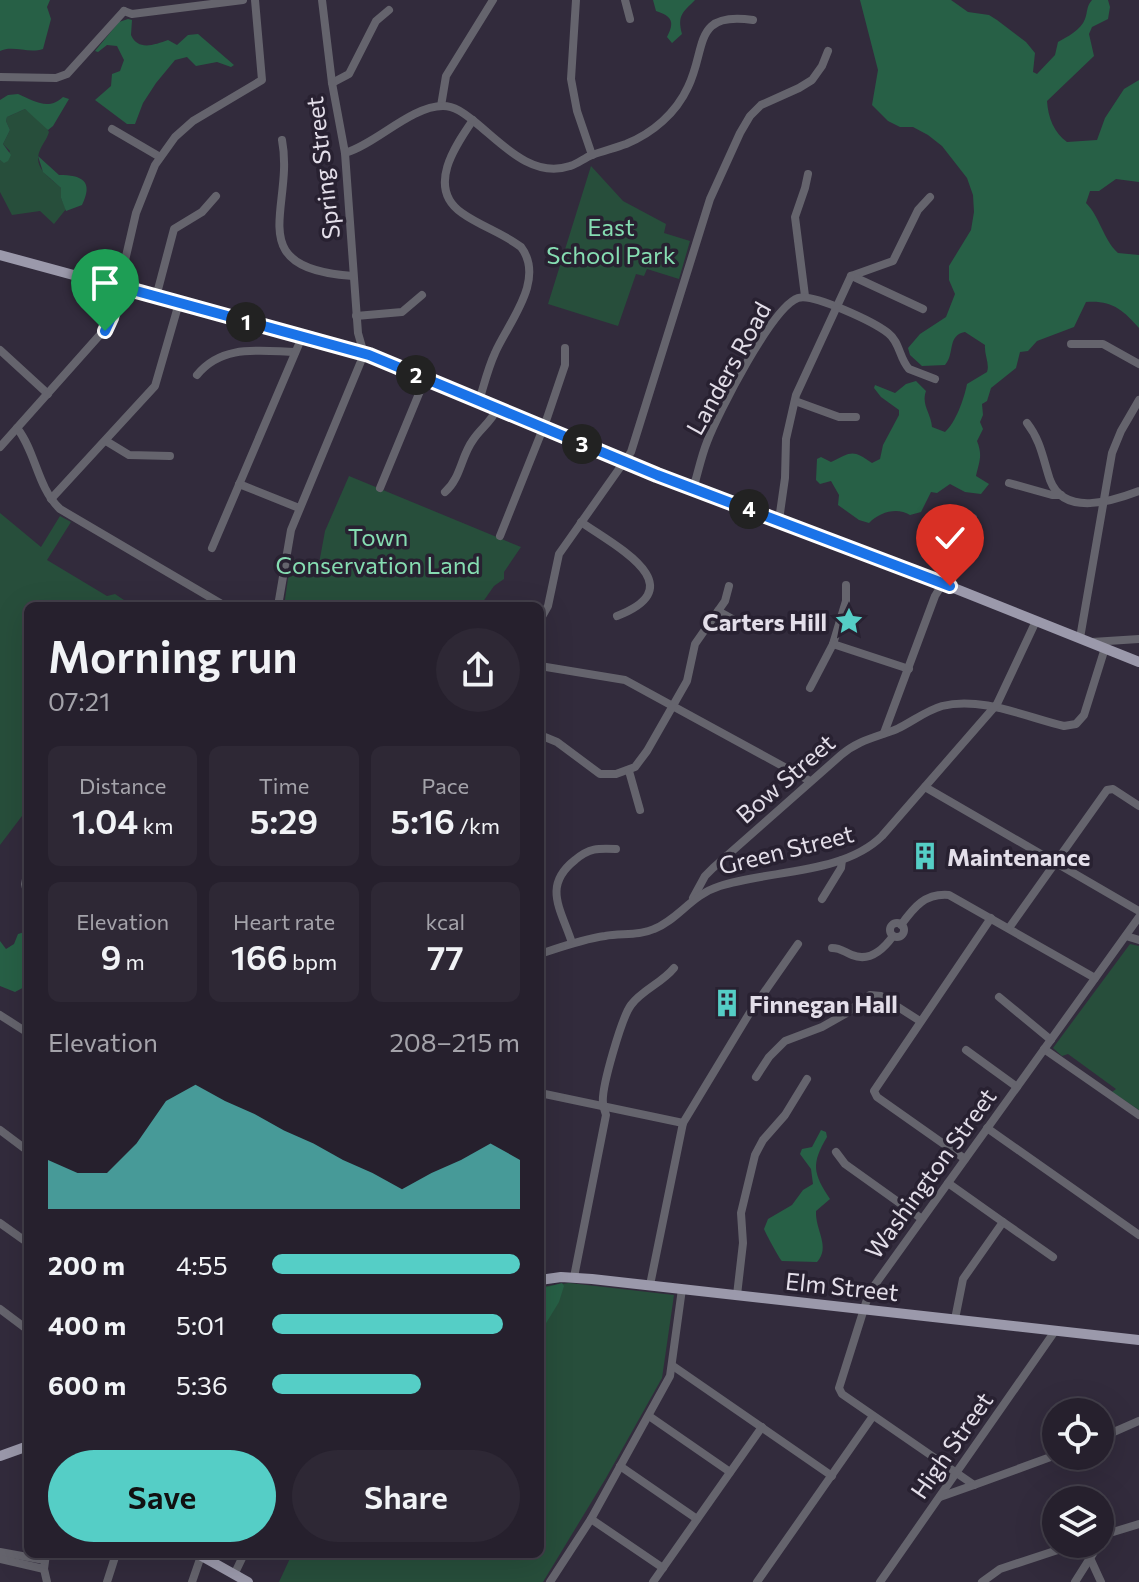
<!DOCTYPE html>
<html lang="en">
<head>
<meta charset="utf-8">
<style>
	:root { --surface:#26202d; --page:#2e2835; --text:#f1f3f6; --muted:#a4a3aa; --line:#423e49; --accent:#55cec6 }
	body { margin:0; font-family:Commissioner,sans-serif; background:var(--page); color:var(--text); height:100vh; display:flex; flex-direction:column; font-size:30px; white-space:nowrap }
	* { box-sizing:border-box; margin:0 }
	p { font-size:26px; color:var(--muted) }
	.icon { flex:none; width:44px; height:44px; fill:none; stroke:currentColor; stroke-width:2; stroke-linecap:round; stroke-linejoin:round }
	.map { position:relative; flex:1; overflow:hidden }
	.drawer { position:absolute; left:24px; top:602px; width:520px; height:956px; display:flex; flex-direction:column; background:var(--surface); border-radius:12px; box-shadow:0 8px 32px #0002,0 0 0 2px var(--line) }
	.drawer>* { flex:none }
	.fabs { position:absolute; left:1042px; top:1398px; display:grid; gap:16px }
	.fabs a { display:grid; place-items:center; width:72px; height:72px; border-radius:50%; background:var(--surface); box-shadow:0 8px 32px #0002,0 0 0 2px var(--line); font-size:40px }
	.pin { position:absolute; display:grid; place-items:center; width:68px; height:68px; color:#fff; margin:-82px -34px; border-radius:50% 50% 50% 0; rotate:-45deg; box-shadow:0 0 8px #0007 }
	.pin .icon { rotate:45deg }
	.km { position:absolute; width:40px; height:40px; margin:-20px; border-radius:50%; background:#222; color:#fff; font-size:22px; line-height:40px; text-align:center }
	.round { display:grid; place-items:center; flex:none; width:84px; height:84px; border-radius:42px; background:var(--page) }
	.overview { display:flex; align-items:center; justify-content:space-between; height:136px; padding:0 24px }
	h1 { font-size:44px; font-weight:600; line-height:60px }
	.metrics { display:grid; grid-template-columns:repeat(3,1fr); gap:12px; height:136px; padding:8px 24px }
	.metrics div { display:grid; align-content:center; border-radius:12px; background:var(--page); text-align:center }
	.metrics b { font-size:34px; font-weight:600 }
	.metrics small { font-size:22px; font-weight:400 }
	.metrics p { font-size:22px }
	.chart { height:224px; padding:16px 24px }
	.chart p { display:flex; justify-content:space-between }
	.chart svg { width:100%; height:144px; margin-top:8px; fill:var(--accent); opacity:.7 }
	.cta { display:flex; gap:16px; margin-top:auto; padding:16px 24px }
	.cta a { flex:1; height:92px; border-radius:48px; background:var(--accent); color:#111; font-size:32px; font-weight:600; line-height:92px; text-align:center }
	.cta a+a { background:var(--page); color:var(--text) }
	ul { padding:0 24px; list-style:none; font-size:26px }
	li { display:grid; grid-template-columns:128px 96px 1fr; align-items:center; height:60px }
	li i { height:20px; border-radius:10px; background:var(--accent) }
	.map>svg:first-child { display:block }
	.green { fill:#274e3b }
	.forest { fill:#276046 }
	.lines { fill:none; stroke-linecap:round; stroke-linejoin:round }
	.minor { stroke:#65646d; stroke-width:8 }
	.major { stroke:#9b99ab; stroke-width:10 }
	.route-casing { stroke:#fff; stroke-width:16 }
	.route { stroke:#1a73e8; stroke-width:10 }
	.labels { text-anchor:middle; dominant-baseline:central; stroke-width:7; stroke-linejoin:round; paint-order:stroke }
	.street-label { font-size:24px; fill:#e3dee9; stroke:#282131 }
	.park-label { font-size:24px; fill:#86ddb2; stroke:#282131 }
	.poi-label { font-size:24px; font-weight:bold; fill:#e3dee9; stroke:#282131; text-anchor:start }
</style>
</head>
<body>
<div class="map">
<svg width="1139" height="1582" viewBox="0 0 1139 1582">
	<rect width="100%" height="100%" fill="#322b3c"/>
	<g class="green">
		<path d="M25 109 45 125 49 132C47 139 43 143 40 150 32 168 51 178 61 188V198L66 209 54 224 40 211 12 215 0 192V160L4 162 10 151 3 144 10 130 6 121 7 117Z"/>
		<path d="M591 166 623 201 666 224 664 233 690 241 679 279 647 269 644 276 636 274 618 326 548 304Z"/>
		<path d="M349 476 521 547 504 572V579L494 586 480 606H284L291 558 318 569 325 531Z"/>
		<path d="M0 513 41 547 60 516 71 522 47 560 107 596 115 594 133 606H28V808L0 845Z"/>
		<path d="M1130 944 1139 946V1110L1112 1092 1116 1089 1068 1054 1062 1056 1053 1048Z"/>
		<path d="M569 1283 674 1295 662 1378 606 1478 543 1582H279L292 1554H540V1287Z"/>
	</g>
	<g class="forest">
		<path d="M0 0H50L47 7 51 19 43 49C29 54 13 45 0 51Z"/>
		<path d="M653 0H695C683 12 677 15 682 34L672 43 667 37C675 22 672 16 656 11Z"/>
		<path d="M860 0H951L968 12 989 15 997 20 1026 42 1035 53 1033 72 1037 74 1055 55 1058 42C1067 37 1081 30 1085 19 1088 11 1086 7 1092 0H1108L1110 7 1108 19 1092 27 1089 34 1094 56 1047 101C1048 117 1054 133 1067 142L1097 140 1105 118 1124 89 1139 80V182L1116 179 1099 191H1090L1086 203C1100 217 1103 239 1118 253L1139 255V328C1123 310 1112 300 1086 302L1074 327 1037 341 1028 351 1020 352 1016 368 991 388 987 401 982 404 983 415 980 422 983 429 977 441C983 456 979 462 976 476L989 484 981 494 965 492 950 484 937 493 931 492 921 512 910 515C897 507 880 512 869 523L859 520 838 505 839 495 831 481 820 484 816 480 817 459 821 457 831 462C852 452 852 449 872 463L880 459 883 445 899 415V410L881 397 874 388 875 385 895 393 906 384 916 381 926 391C921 405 931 413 932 427L945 432C956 422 964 399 967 384L987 372C990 364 984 354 985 345L965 332C947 335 955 354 945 365L922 366 910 355 908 348 920 334 946 317 955 294 949 280V266L971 230 974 212 973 195 967 178 942 146 928 135 913 127H900L888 121 872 105 878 70Z"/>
		<path d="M128 19 132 20 131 35C138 51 154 45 168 40L177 45 188 35 198 34 234 65 231 67 217 62 196 66 187 57 175 60 156 83 143 103 135 124H127L95 100 111 86 112 74 120 71 124 60 117 46 107 45 98 52 95 51 119 22Z"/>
		<path d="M18 94C35 101 48 111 63 97L69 99 53 126 48 130 25 109 7 117 6 121 10 130 3 144 11 155 8 161 4 163 0 160V100L8 95Z"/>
		<path d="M38 156 59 175C82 175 94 181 82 205L66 211 61 198V188L43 172Z"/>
		<path d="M28 931V985L15 992 0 986V941L6 949 14 944 18 934Z"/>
		<path d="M821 1130 826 1132 827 1137C811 1164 813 1173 830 1199L816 1211C815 1230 831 1247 817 1262L782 1261C780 1260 765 1232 764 1229L768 1219 792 1205 803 1190 813 1184 811 1169 800 1154 802 1149 812 1147Z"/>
		<path d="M562 1283 564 1286 559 1302 540 1333V1289Z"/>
	</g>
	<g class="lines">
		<g class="minor">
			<path d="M576 0 571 79 577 111 592 155"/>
			<path d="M625 0 630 19"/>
			<path d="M124 11 132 14 243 0"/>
			<path d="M0 77 56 78 67 74 124 11"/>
			<path d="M332 83 349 74 376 21 389 10"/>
			<path d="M441 106 446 76 493 0"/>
			<path d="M473 120C455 146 426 188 462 213 480 226 503 233 521 247 546 280 508 323 495 353 488 368 484 385 479 401"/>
			<path d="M112 129 160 157"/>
			<path d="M282 140C295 208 239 268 353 276"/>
			<path d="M345 153C376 144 411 106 443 106 456 106 466 115 475 122 501 143 532 179 570 166 578 164 584 158 592 155 603 151 615 148 626 144 653 133 676 113 688 87 707 48 692 11 753 20"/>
			<path d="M851 276 893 261 918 210 930 197"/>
			<path d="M852 276 923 309"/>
			<path d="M805 296 795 217 805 188 808 174"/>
			<path d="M156 297 174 229 202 212 216 196"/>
			<path d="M356 316 402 312 422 295"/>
			<path d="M1071 344H1103L1139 364"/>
			<path d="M0 350 48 394"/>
			<path d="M197 375C222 344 259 351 295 352"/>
			<path d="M795 401 839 417H856"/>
			<path d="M1027 423C1041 441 1043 459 1050 480 1064 517 1113 501 1139 491"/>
			<path d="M17 428C36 452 37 487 60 509L225 606"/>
			<path d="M106 441 129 455 170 456"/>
			<path d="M0 447 106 328 114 308 136 213 155 165 175 137 193 121 262 80 255 0"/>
			<path d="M1009 483 1052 495H1061"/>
			<path d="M239 484 299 508"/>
			<path d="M380 488 425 379"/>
			<path d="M693 489C698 473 701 457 707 442 718 413 772 307 798 298 813 293 874 322 888 333 900 342 899 358 909 369L935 379"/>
			<path d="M445 492C461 478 461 456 473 440 480 429 491 422 497 409"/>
			<path d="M51 499 155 386 179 303"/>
			<path d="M779 520 785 478 786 439 796 395 851 276"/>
			<path d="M581 522C615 546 695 586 617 616"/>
			<path d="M500 536 546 421 565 365V348"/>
			<path d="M212 548 302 337"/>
			<path d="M846 585V601L833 644 909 669"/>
			<path d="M950 586 973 518"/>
			<path d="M278 606 291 530 364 354 358 333 345 153 332 83 322 0"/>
			<path d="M718 611 745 626 769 624"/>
			<path d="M540 620 548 606 559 554 631 452 710 199 740 133 750 116 761 105 799 88 812 80 822 66 828 51"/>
			<path d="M1080 638 1112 453 1121 431 1139 400"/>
			<path d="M1092 642 1139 639"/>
			<path d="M540 666 625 680 810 781"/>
			<path d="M810 688 833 644"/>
			<path d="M884 733 935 596 943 583"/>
			<path d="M540 735 557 742 600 774H616L635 767 647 751 687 681 695 644 725 601 729 586"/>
			<path d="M629 771 640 810"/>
			<path d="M925 787 1139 911"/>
			<path d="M28 869 25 884 28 897"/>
			<path d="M693 898 705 876 713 868 841 755C858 740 877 737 897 729 912 722 925 711 942 706 981 696 1026 717 1064 726L1076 724 1084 715 1105 648"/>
			<path d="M822 899 841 868 842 860"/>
			<circle cx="897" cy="930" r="7"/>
			<path d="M901 925C914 907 925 893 949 895L1095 978"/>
			<path d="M1009 928 1107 790 1113 789 1139 806"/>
			<path d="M1126 936 1139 940"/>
			<path d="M572 943C561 909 542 886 575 860 589 848 598 848 616 849"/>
			<path d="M832 948C841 948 844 952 852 955 869 962 883 950 893 936"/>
			<path d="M540 954C561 947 583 939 605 936 621 933 639 936 654 929 679 919 691 895 720 886 770 870 844 874 882 836L997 704 1036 621"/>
			<path d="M999 997 1051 1040"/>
			<path d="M0 1015 28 1033"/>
			<path d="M1044 1049 1139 1115"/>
			<path d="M966 1050 1017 1087"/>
			<path d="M756 1077 769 1057 785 1041 822 1027 845 1014 870 995 881 996 920 1021"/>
			<path d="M540 1093 683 1123"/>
			<path d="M987 1128 1139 1235"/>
			<path d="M0 1130 28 1151"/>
			<path d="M836 1152 845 1164 922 1219"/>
			<path d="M965 1159 877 1097 874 1091 991 918"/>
			<path d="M948 1183 1003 1222 963 1279 955 1319"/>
			<path d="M1003 1222 1053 1257"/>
			<path d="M0 1223 28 1243"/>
			<path d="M574 1277 606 1115C605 1111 603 1107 603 1103 601 1088 622 1017 631 1005 642 990 662 983 674 968"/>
			<path d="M650 1285 683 1123 749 1014 798 944"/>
			<path d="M737 1295 743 1243 741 1213 755 1155 763 1140 785 1115 807 1079"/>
			<path d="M0 1309 28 1330"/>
			<path d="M673 1366 832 1476"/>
			<path d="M649 1416 730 1472"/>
			<path d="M1100 1438 1139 1421"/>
			<path d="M1056 1455 974 1485 842 1394 839 1388 869 1293 1139 917"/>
			<path d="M620 1466 697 1519"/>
			<path d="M940 1497 974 1485"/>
			<path d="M591 1519 663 1568"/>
			<path d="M1100 1536 1139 1524"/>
			<path d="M0 1552 44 1560"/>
			<path d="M46 1554 44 1569 47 1582"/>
			<path d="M1090 1558 1101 1582"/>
			<path d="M0 1559 44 1569"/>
			<path d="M234 1575 244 1554"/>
			<path d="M107 1582 116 1554"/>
			<path d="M192 1582 201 1556"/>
			<path d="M550 1582 591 1519 670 1376 682 1289"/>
			<path d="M653 1582 762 1427"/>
			<path d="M757 1582 873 1416"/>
			<path d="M880 1582 1055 1331"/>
			<path d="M982 1582 1000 1569 1076 1544"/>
			<path d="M1075 1582 1099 1544"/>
		</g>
		<g class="major">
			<path d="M0 255 364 354 657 475 851 547 1139 662"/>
			<path d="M540 1280 561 1277 592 1279 1139 1340"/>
			<path d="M0 1456 28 1446"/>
			<path d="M198 1554 248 1582"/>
		</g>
	</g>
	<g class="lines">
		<defs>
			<path id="route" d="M105 331 111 318 118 286 369 355 657 475 950 586"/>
		</defs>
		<use href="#route" class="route-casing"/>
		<use href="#route" class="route"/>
	</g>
	<defs>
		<symbol id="sight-bare" viewBox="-9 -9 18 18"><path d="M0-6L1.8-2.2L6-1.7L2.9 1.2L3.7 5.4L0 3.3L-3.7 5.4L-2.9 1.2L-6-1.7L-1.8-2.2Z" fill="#55cec6" stroke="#282131" stroke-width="2.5" paint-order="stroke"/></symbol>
		<symbol id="building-bare" viewBox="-9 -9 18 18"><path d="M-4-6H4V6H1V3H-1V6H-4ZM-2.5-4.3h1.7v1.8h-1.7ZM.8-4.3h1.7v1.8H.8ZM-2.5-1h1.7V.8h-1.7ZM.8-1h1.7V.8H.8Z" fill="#55cec6" stroke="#282131" stroke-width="2.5" paint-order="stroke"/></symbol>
	</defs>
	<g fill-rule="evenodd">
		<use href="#sight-bare" x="829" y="601" width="40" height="40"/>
		<use href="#building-bare" x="905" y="836" width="40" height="40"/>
		<use href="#building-bare" x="707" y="983" width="40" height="40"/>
	</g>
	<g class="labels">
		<g class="street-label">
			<text transform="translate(322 168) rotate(-97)">Spring Street</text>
			<text transform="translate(728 368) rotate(-61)">Landers Road</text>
			<text transform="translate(785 778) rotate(-41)">Bow Street</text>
			<text transform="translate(786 849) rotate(-14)">Green Street</text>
			<text transform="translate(930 1173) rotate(-54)">Washington Street</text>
			<text transform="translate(842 1286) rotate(6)">Elm Street</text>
			<text transform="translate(951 1445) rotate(-55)">High Street</text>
		</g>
		<g class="park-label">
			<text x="611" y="226">East<tspan x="611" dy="28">School Park</tspan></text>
			<text x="378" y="536">Town<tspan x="378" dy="28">Conservation Land</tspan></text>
		</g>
		<g class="poi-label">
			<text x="827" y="621" text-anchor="end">Carters Hill</text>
			<text x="947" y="856">Maintenance</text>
			<text x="749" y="1003">Finnegan Hall</text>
		</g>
	</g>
</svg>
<div class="fabs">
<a><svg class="icon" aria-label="locate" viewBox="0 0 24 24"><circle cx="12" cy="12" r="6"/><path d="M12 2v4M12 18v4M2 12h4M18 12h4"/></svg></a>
<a><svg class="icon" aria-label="layers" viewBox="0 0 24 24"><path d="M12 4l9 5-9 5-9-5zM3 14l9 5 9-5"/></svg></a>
</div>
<div class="pin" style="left:105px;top:331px;background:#1e9e55"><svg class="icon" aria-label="arrive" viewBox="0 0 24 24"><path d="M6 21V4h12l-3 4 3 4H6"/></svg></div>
<div class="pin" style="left:950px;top:586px;background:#d93025"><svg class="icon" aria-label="check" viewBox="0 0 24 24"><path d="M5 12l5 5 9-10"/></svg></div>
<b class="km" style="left:246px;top:322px">1</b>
<b class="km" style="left:416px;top:375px">2</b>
<b class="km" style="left:582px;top:444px">3</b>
<b class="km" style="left:749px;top:509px">4</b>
<section class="drawer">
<div class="overview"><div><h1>Morning run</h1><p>07:21</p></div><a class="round"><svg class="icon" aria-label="share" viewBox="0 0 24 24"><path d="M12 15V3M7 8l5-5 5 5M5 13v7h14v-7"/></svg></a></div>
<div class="metrics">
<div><p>Distance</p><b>1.04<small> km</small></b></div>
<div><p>Time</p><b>5:29</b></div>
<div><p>Pace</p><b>5:16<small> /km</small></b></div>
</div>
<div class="metrics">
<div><p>Elevation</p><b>9<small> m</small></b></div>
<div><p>Heart rate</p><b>166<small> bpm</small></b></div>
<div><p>kcal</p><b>77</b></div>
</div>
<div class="chart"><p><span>Elevation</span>208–215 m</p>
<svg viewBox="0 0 160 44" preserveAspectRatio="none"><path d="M0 44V29L10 33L20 33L30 24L40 11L50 6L60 11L70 15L80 20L90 24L100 29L110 33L120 38L130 33L140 29L150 24L160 29V44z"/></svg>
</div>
<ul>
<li><b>200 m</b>4:55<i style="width:100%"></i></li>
<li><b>400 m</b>5:01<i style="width:93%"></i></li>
<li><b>600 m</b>5:36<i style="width:60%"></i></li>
</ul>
<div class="cta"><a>Save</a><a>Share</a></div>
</section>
</div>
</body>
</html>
